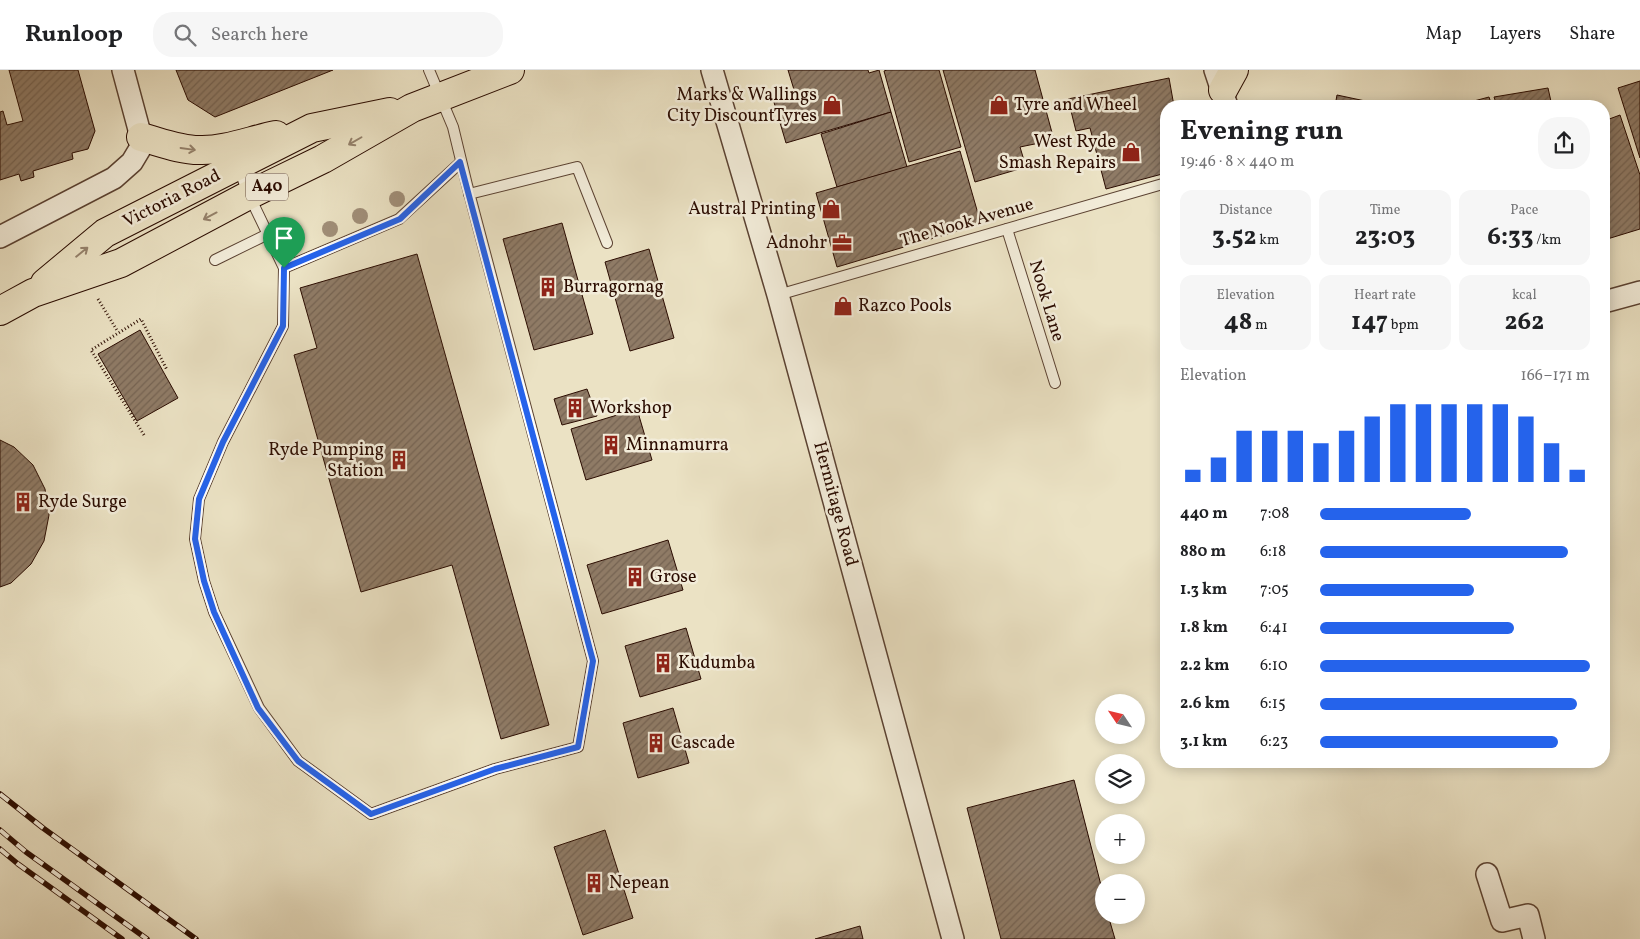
<!DOCTYPE html>
<html lang="en">
<head>
<meta charset="utf-8">
<style>
	:root { --surface:#fff; --page:#f6f6f6; --text:#202124; --muted:#757577; --line:#e0e0e0; --accent:#2563eb }
	body { margin:0; font-family:Vollkorn,serif; background:var(--page); color:var(--text); height:100vh; display:flex; flex-direction:column; font-size:19px; white-space:nowrap }
	* { box-sizing:border-box; margin:0 }
	p { font-size:16px; color:var(--muted) }
	.icon { flex:none; width:28px; height:28px; fill:none; stroke:currentColor; stroke-width:2; stroke-linecap:round; stroke-linejoin:round }
	.map { position:relative; flex:1; overflow:hidden }
	.details { position:absolute; left:1160px; top:30px; width:450px; height:668px; display:flex; flex-direction:column; background:var(--surface); border-radius:20px; box-shadow:0 2px 12px #0003 }
	.details>* { flex:none }
	.needle { width:32px; rotate:305deg }
	.buttons { position:absolute; left:1095px; top:624px; display:grid; gap:10px }
	.buttons a { display:grid; place-items:center; width:50px; height:50px; border-radius:50%; background:var(--surface); box-shadow:0 2px 12px #0003; font-size:25px }
	.pin { position:absolute; display:grid; place-items:center; width:42px; height:42px; color:#fff; margin:-51px -21px; border-radius:50% 50% 50% 0; rotate:-45deg; box-shadow:0 0 5px #0007 }
	.pin .icon { rotate:45deg }
	.round { display:grid; place-items:center; flex:none; width:52px; height:52px; border-radius:20px; background:var(--page) }
	.overview { display:flex; align-items:center; justify-content:space-between; height:85px; padding:0 20px }
	h1 { font-size:28px; font-weight:700; line-height:38px }
	.metrics { display:grid; grid-template-columns:repeat(3,1fr); gap:8px; height:85px; padding:5px 20px }
	.metrics div { display:grid; align-content:center; border-radius:12px; background:var(--page); text-align:center }
	.metrics b { font-size:25px; font-weight:700 }
	.metrics small { font-size:14px; font-weight:400 }
	.metrics p { font-size:14px }
	.chart { height:140px; padding:10px 20px }
	.chart p { display:flex; justify-content:space-between }
	.chart svg { width:100%; height:90px; margin-top:5px; stroke:var(--accent); stroke-width:6 }
	ul { padding:0 20px; list-style:none; font-size:16px }
	li { display:grid; grid-template-columns:80px 60px 1fr; align-items:center; height:38px }
	li i { height:12px; border-radius:6px; background:var(--accent) }
	header { display:flex; align-items:center; gap:30px; box-sizing:border-box; height:70px; padding:0 25px; background:var(--surface); border-bottom:1px solid var(--line) }
	header strong { font-size:24px }
	nav { display:flex; gap:28px; margin-inline-start:auto; font-size:18px }
	.search { width:350px; height:45px; background:var(--page); display:flex; align-items:center; gap:12px; box-sizing:border-box; padding:0 18px; border-radius:20px; color:var(--muted); font-size:19px }
	.map>svg:first-child { display:block }
	.building { fill:url(#building-hatch); stroke:#2b0c01 }
	.lines { fill:none; stroke-linecap:round; stroke-linejoin:round }
	.service-casing { stroke:#5b4232; stroke-width:12 }
	.minor-casing { stroke:#5b4232; stroke-width:24 }
	.trunk-casing { stroke:#2b0c01; stroke-width:30 }
	.path { stroke:#2b0c01; stroke-width:3; stroke-dasharray:1 2.5; stroke-linecap:butt }
	.service { stroke:#f2ecd9; stroke-width:10 }
	.minor { stroke:#f2ecd9; stroke-width:21 }
	.trunk { stroke:#ebe2c4; stroke-width:28 }
	.rail-casing { stroke:#2b0c01; stroke-width:5.5 }
	.rail { stroke:#f2ecd9; stroke-width:4; stroke-dasharray:11; stroke-linecap:butt }
	.tree { fill:#a08e78 }
	.oneway { stroke:#95826c }
	.route-casing { stroke:#fff; stroke-width:10 }
	.route { stroke:#2563eb; stroke-width:6 }
	.labels { text-anchor:middle; dominant-baseline:central; stroke-width:5; stroke-linejoin:round; paint-order:stroke }
	.shield { fill:#f2ecd9; stroke:#674f42; stroke-width:1 }
	.shield-label { font-size:16px; font-weight:bold; fill:#2b0c01 }
	.poi-label { font-size:18px; fill:#2b0c01; stroke:#f2ecd9; text-anchor:start }
	.street-label { font-size:18px; fill:#2b0c01; stroke:#f2ecd9 }
</style>
</head>
<body>
<header>
<strong>Runloop</strong>
<div class="search"><svg class="icon" aria-label="search" viewBox="0 0 24 24"><circle cx="10" cy="10" r="6"/><path d="M15 15l6 6"/></svg>Search here</div>
<nav><a>Map</a><a>Layers</a><a>Share</a></nav>
</header>
<div class="map">
<svg width="1640" height="869" viewBox="0 0 1640 869">
	<defs>
		<pattern id="building-hatch" width="6" height="6" patternUnits="userSpaceOnUse" patternTransform="scale(1.25)"><rect width="6" height="6" fill="#8f7b66"/><path d="M-1 1l2-2M0 6l6-6M5 7l2-2" fill="none" stroke="#756352"/></pattern>
	</defs>
	<rect width="100%" height="100%" fill="#ebe2c4"/>
	<filter id="stains"><feTurbulence type="fractalNoise" baseFrequency=".004" numOctaves="4"/><feColorMatrix values="0 0 0 0 .2 0 0 0 0 .09 0 0 0 0 .02 0 0 0 .5 -.17"/></filter>
	<radialGradient id="worn" r=".72"><stop offset=".6" stop-color="#630" stop-opacity="0"/><stop offset="1" stop-color="#630" stop-opacity=".3"/></radialGradient>
	<g class="building">
		<path d="M9 0H78L95 61 88 79 72 83 73 89 33 101 34 107 21 111 19 104 0 110V42L3 41 7 55 23 51Z"/>
		<path d="M176 0H333L215 47 188 30Z"/>
		<path d="M788 0H868L869 3 879 0 891 42 786 73 773 29 795 23Z"/>
		<path d="M887 0H939L961 77 909 92 884 1Z"/>
		<path d="M943 0H1035L1054 70 1020 77 1026 97 975 112Z"/>
		<path d="M1169 8 1174 36H1166V103L1106 119 1090 58 1076 61 1068 29Z"/>
		<path d="M1640 11V88L1618 18Z"/>
		<path d="M1548 18 1552 36H1497L1494 27Z"/>
		<path d="M1337 25 1370 32 1369 36H1335Z"/>
		<path d="M1489 27 1492 36H1455Z"/>
		<path d="M891 42 907 97 837 117 821 64Z"/>
		<path d="M1620 45 1640 105V159L1604 170V51Z"/>
		<path d="M960 81 981 154 837 197 816 123Z"/>
		<path d="M562 153 593 264 534 280 503 169Z"/>
		<path d="M649 179 674 268 630 281 605 192Z"/>
		<path d="M417 184 549 655 501 669 452 495 361 522 294 285 317 278 300 218Z"/>
		<path d="M140 260 178 328 137 351 98 284Z"/>
		<path d="M587 319 597 346 562 355 554 329Z"/>
		<path d="M637 339 652 390 586 410 571 359Z"/>
		<path d="M0 370 14 377 33 395 45 419 49 445 44 471 31 494 11 513 0 517Z"/>
		<path d="M668 470 683 520 602 544 587 495Z"/>
		<path d="M686 558 701 609 640 627 625 576Z"/>
		<path d="M673 638 689 693 638 708 623 653Z"/>
		<path d="M1074 710 1104 827V845H1108L1115 869H1001L967 738Z"/>
		<path d="M605 760 633 848 583 865 554 777Z"/>
		<path d="M860 856 863 869H815Z"/>
	</g>
	<g class="lines">
		<defs>
			<g id="service">
				<path d="M238 97 249 125 284 198 283 256 223 372 199 429 195 469 204 511 214 542 259 638 298 691 371 744 495 699 578 677 593 591 467 115 453 57 429 0"/>
				<path d="M469 124 577 97 607 173"/>
				<path d="M1007 159 1055 313"/>
				<path d="M215 190 268 164"/>
				<path d="M284 198 399 149 461 92"/>
				<path d="M778 225 1166 113"/>
			</g>
			<g id="minor">
				<path d="M712 0 778 225 953 869"/>
				<path d="M1215 0 1227 36"/>
				<path d="M0 167 114 108 132 92 141 77V67L123 0"/>
				<path d="M1604 232 1640 222"/>
				<path d="M1487 804 1502 851 1528 845 1534 869"/>
			</g>
			<g id="trunk">
				<path d="M1223 20 1234 0"/>
				<path d="M141 67C160 72 180 80 199 80 225 81 251 70 276 65"/>
				<path d="M45 213 105 163 312 58 390 42"/>
				<path d="M0 241 33 223 121 193 249 125 323 89 412 38 510 0"/>
			</g>
		</defs>
		<use href="#service" class="service-casing"/>
		<use href="#minor" class="minor-casing"/>
		<use href="#trunk" class="trunk-casing"/>
		<g class="path">
			<path d="M98 229 118 262"/>
			<path d="M144 365 91 280 141 249 167 300"/>
		</g>
		<use href="#service" class="service"/>
		<use href="#minor" class="minor"/>
		<use href="#trunk" class="trunk"/>
		<defs>
			<g id="rail">
				<path d="M0 724 43 758 196 869"/>
				<path d="M0 760 26 782 147 869"/>
				<path d="M0 779 18 794 122 869"/>
			</g>
		</defs>
		<use href="#rail" class="rail-casing"/>
		<use href="#rail" class="rail"/>
	</g>
	<g class="tree">
		<circle cx="397" cy="129" r="8"/>
		<circle cx="360" cy="146" r="8"/>
		<circle cx="330" cy="159" r="8"/>
		<circle cx="292" cy="164" r="8"/>
	</g>
	<defs><path id="oneway-shaft" d="M-6 0H5M1.5-3L5.5 0L1.5 3" fill="none" stroke-width="1.6" stroke-linecap="round" stroke-linejoin="round" transform="scale(1.25)"/></defs>
	<g class="oneway">
		<use href="#oneway-shaft" transform="translate(355 71) rotate(150)"/>
		<use href="#oneway-shaft" transform="translate(188 79) rotate(8)"/>
		<use href="#oneway-shaft" transform="translate(210 146) rotate(152)"/>
		<use href="#oneway-shaft" transform="translate(82 182) rotate(-39)"/>
	</g>
	<g class="lines">
		<defs>
			<path id="route" d="M460 92 593 591 578 677 495 699 371 744 298 691 258 638 214 542 204 511 195 469 199 429 223 372 283 256 284 198 400 149Z"/>
		</defs>
		<use href="#route" class="route-casing"/>
		<use href="#route" class="route"/>
	</g>
	<defs>
		<symbol id="shop-bare" viewBox="-9 -9 18 18"><path d="M-5-2.5h2.3a2.7 3.5 0 0 1 5.4 0H5L5.5 6h-11ZM-1.5-2.5h3a1.5 2.3 0 0 0-3 0Z" fill="#8f2418" stroke="#f2ecd9" stroke-width="2.5" paint-order="stroke"/></symbol>
		<symbol id="office-bare" viewBox="-9 -9 18 18"><path d="M-6-3h4V-5.5h4V-3h4V5H-6ZM-1-4.5V-3h2v-1.5ZM-6 0V1H6V0Z" fill="#8f2418" stroke="#f2ecd9" stroke-width="2.5" paint-order="stroke"/></symbol>
		<symbol id="building-bare" viewBox="-9 -9 18 18"><path d="M-4-6H4V6H1V3H-1V6H-4ZM-2.5-4.3h1.7v1.8h-1.7ZM.8-4.3h1.7v1.8H.8ZM-2.5-1h1.7V.8h-1.7ZM.8-1h1.7V.8H.8Z" fill="#8f2418" stroke="#f2ecd9" stroke-width="2.5" paint-order="stroke"/></symbol>
	</defs>
	<g fill-rule="evenodd">
		<use href="#shop-bare" x="818" y="21" width="28" height="28"/>
		<use href="#shop-bare" x="985" y="21" width="28" height="28"/>
		<use href="#shop-bare" x="1117" y="68" width="28" height="28"/>
		<use href="#shop-bare" x="817" y="125" width="28" height="28"/>
		<use href="#office-bare" x="828" y="159" width="28" height="28"/>
		<use href="#building-bare" x="534" y="203" width="28" height="28"/>
		<use href="#shop-bare" x="829" y="222" width="28" height="28"/>
		<use href="#building-bare" x="561" y="324" width="28" height="28"/>
		<use href="#building-bare" x="597" y="361" width="28" height="28"/>
		<use href="#building-bare" x="385" y="376" width="28" height="28"/>
		<use href="#building-bare" x="9" y="418" width="28" height="28"/>
		<use href="#building-bare" x="621" y="493" width="28" height="28"/>
		<use href="#building-bare" x="649" y="579" width="28" height="28"/>
		<use href="#building-bare" x="642" y="659" width="28" height="28"/>
		<use href="#building-bare" x="580" y="799" width="28" height="28"/>
	</g>
	<g class="labels">
		<rect class="shield" x="246" y="103.5" width="42" height="27" rx="4"/>
		<g class="shield-label">
			<text x="267" y="117">A40</text>
		</g>
		<g class="poi-label">
			<text x="817" y="25" text-anchor="end">Marks &amp; Wallings<tspan x="817" dy="21">City DiscountTyres</tspan></text>
			<text x="1014" y="35">Tyre and Wheel</text>
			<text x="1116" y="72" text-anchor="end">West Ryde<tspan x="1116" dy="21">Smash Repairs</tspan></text>
			<text x="816" y="139" text-anchor="end">Austral Printing</text>
			<text x="827" y="173" text-anchor="end">Adnohr</text>
			<text x="563" y="217">Burragornag</text>
			<text x="858" y="236">Razco Pools</text>
			<text x="590" y="338">Workshop</text>
			<text x="626" y="375">Minnamurra</text>
			<text x="384" y="380" text-anchor="end">Ryde Pumping<tspan x="384" dy="21">Station</tspan></text>
			<text x="38" y="432">Ryde Surge</text>
			<text x="650" y="507">Grose</text>
			<text x="678" y="593">Kudumba</text>
			<text x="671" y="673">Cascade</text>
			<text x="609" y="813">Nepean</text>
		</g>
		<g class="street-label">
			<text transform="translate(172 129) rotate(-27)">Victoria Road</text>
			<text transform="translate(967 153) rotate(-16)">The Nook Avenue</text>
			<text transform="translate(1046 231) rotate(73)">Nook Lane</text>
			<text transform="translate(835 434) rotate(75)">Hermitage Road</text>
		</g>
	</g>
	<rect width="100%" height="100%" filter="url(#stains)"/>
	<rect width="100%" height="100%" fill="url(#worn)"/>
</svg>
<div class="buttons">
<a><svg class="needle" viewBox="-14 -14 28 28"><path d="M0-13l5 13h-10z" fill="#e53935"/><path d="M0 13l5-13h-10z" fill="#757577"/></svg></a>
<a><svg class="icon" aria-label="layers" viewBox="0 0 24 24"><path d="M12 4l9 5-9 5-9-5zM3 14l9 5 9-5"/></svg></a>
<a>+</a>
<a>−</a>
</div>
<div class="pin" style="left:284px;top:198px;background:#1e9e55"><svg class="icon" aria-label="arrive" viewBox="0 0 24 24"><path d="M6 21V4h12l-3 4 3 4H6"/></svg></div>
<section class="details">
<div class="overview"><div><h1>Evening run</h1><p>19:46 · 8 × 440 m</p></div><a class="round"><svg class="icon" aria-label="share" viewBox="0 0 24 24"><path d="M12 15V3M7 8l5-5 5 5M5 13v7h14v-7"/></svg></a></div>
<div class="metrics">
<div><p>Distance</p><b>3.52<small> km</small></b></div>
<div><p>Time</p><b>23:03</b></div>
<div><p>Pace</p><b>6:33<small> /km</small></b></div>
</div>
<div class="metrics">
<div><p>Elevation</p><b>48<small> m</small></b></div>
<div><p>Heart rate</p><b>147<small> bpm</small></b></div>
<div><p>kcal</p><b>262</b></div>
</div>
<div class="chart"><p><span>Elevation</span>166–171 m</p>
<svg viewBox="0 0 160 44" preserveAspectRatio="none"><path d="M5 44V38M15 44V32M25 44V19M35 44V19M45 44V19M55 44V25M65 44V19M75 44V12M85 44V6M95 44V6M105 44V6M115 44V6M125 44V6M135 44V12M145 44V25M155 44V38"/></svg>
</div>
<ul>
<li><b>440 m</b>7:08<i style="width:56%"></i></li>
<li><b>880 m</b>6:18<i style="width:92%"></i></li>
<li><b>1.3 km</b>7:05<i style="width:57%"></i></li>
<li><b>1.8 km</b>6:41<i style="width:72%"></i></li>
<li><b>2.2 km</b>6:10<i style="width:100%"></i></li>
<li><b>2.6 km</b>6:15<i style="width:95%"></i></li>
<li><b>3.1 km</b>6:23<i style="width:88%"></i></li>
</ul>
</section>
</div>
</body>
</html>
